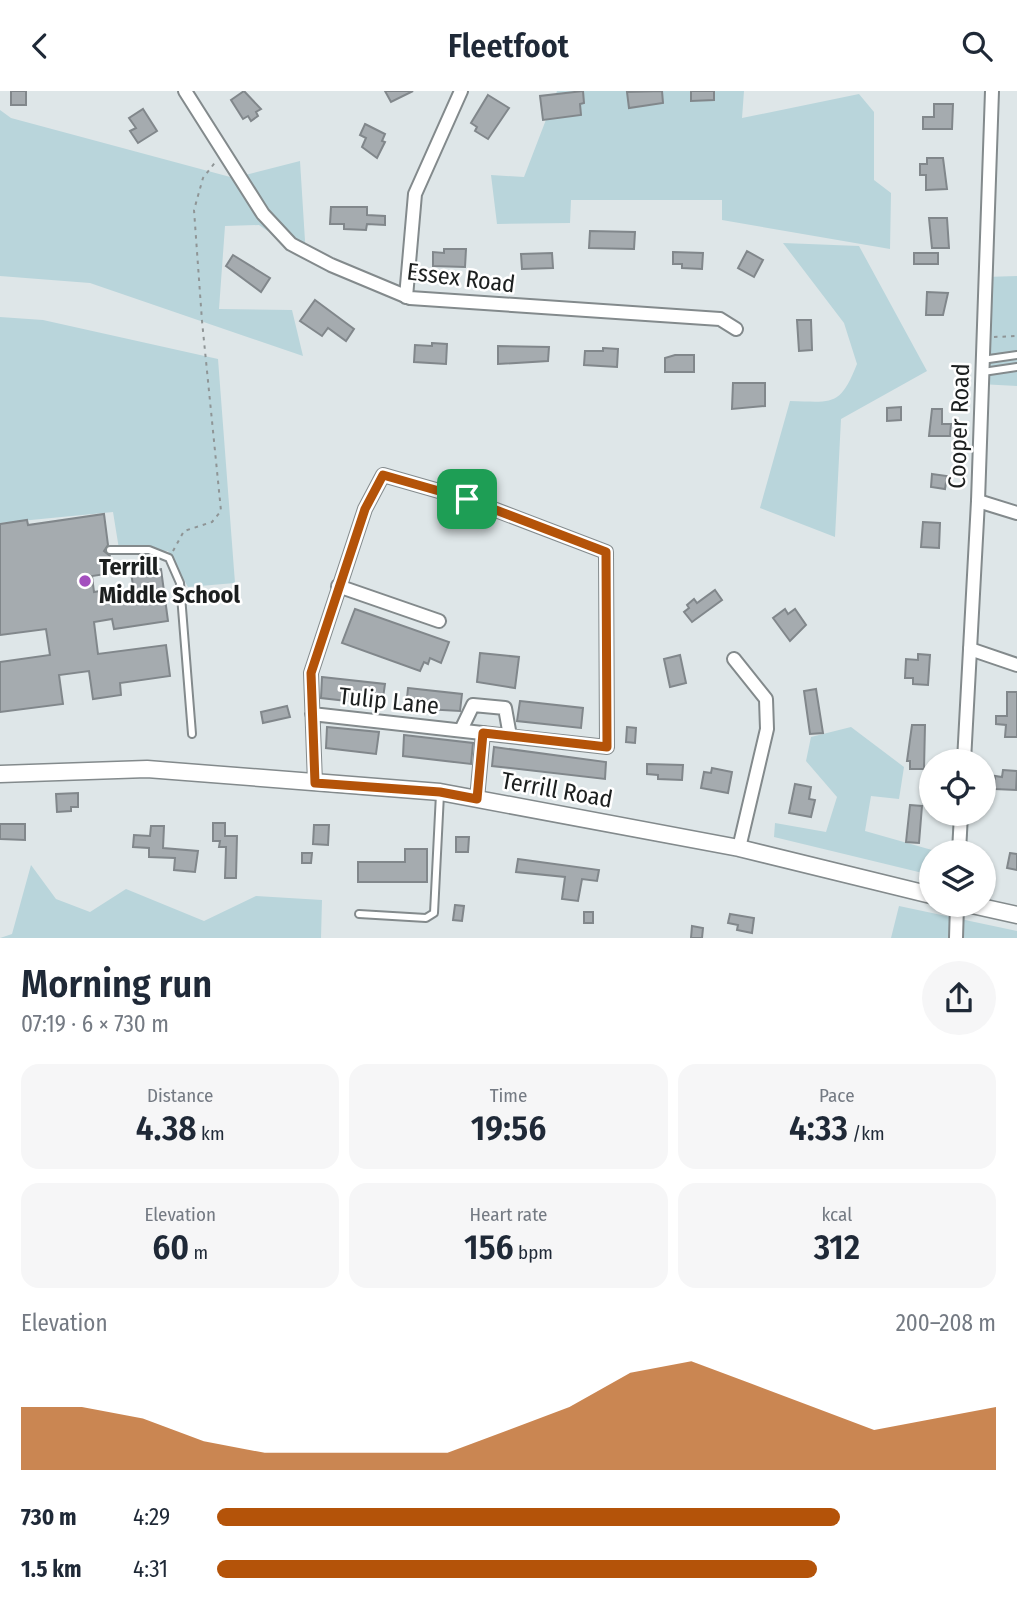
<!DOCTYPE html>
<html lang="en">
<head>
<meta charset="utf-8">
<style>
	:root { --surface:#fff; --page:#f6f6f7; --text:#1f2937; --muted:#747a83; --accent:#b45309 }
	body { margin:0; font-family:"Fira Sans Condensed",sans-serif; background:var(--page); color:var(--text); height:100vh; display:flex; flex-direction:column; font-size:26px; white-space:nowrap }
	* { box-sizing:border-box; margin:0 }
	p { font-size:23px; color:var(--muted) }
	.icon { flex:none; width:38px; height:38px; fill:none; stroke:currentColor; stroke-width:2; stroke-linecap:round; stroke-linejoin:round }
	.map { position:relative; height:847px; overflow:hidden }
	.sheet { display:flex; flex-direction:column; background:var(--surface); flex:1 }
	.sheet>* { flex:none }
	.buttons { position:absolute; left:919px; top:658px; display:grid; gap:14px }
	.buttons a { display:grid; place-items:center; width:77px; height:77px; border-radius:50%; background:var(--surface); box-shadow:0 2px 5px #0004; font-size:35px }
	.pin { position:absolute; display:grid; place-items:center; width:60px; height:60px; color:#fff; margin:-30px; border-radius:14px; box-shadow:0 4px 10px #0006 }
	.round { display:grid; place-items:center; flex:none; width:74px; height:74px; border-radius:37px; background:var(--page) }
	.head { display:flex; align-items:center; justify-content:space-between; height:119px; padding:0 21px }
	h1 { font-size:38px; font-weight:600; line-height:52px }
	.figures { display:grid; grid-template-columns:repeat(3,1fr); gap:10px; height:119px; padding:7px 21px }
	.figures div { display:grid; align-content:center; border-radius:18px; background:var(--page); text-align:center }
	.figures b { font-size:35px; font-weight:600 }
	.figures small { font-size:19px; font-weight:400 }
	.figures p { font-size:19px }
	.chart { height:196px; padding:14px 21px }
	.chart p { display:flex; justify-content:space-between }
	.chart svg { width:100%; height:126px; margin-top:7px; fill:var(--accent); opacity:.7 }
	ul { padding:0 21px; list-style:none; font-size:23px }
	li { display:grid; grid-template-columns:112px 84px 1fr; align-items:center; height:52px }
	li i { height:18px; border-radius:9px; background:var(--accent) }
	header { display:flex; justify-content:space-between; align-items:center; height:91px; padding:0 21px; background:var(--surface); font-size:32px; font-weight:600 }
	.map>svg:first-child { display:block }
	.green { fill:#b9d5db }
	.building { fill:#a5abaf; stroke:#81878b; stroke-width:2 }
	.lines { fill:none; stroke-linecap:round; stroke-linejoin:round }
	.service-casing { stroke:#838a8c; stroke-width:10 }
	.minor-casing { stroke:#838a8c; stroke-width:16 }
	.tertiary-casing { stroke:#838a8c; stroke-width:19 }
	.path { stroke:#8f9596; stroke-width:2; stroke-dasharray:3.5 5; stroke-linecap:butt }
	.service { stroke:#fff; stroke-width:6 }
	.minor { stroke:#fff; stroke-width:12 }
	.tertiary { stroke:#fff; stroke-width:16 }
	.route-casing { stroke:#fff; stroke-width:14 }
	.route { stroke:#b45309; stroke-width:9 }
	.poi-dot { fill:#a34fbe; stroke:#fff; stroke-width:2.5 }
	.labels { text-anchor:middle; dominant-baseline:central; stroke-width:5; stroke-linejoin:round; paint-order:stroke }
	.street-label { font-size:24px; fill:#1c1f1f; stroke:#fff }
	.poi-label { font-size:24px; font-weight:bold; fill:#1c1f1f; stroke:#fff; text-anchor:start }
</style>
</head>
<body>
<header><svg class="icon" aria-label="back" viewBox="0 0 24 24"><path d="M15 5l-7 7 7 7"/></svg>Fleetfoot<svg class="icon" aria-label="search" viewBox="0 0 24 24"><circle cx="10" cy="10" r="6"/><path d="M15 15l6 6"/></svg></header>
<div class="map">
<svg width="1017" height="847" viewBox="0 0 1017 847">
	<rect width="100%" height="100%" fill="#dee6e8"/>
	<g class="green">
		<path d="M557 0H744L742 27 859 3 874 21V89L891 102 890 158 722 129V109H571L570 132 497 133 491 84 524 86Z"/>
		<path d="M0 19 11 27 234 87 300 70 306 166 259 134 225 135 219 218 292 219 303 265 90 192 0 185Z"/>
		<path d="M783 152 859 155 927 280 841 328 835 446 760 417 790 310C833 311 840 316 857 273L844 232Z"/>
		<path d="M1017 185V295L980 293 985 186Z"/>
		<path d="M0 226 43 229 218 268 235 492 188 496 168 460 119 458 113 421 0 432Z"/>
		<path d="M851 636 904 676 899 708 871 705 865 740 939 761H931V784L774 746 775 732 826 741 837 706 806 670 811 646Z"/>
		<path d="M31 774 56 808 90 821 126 798 204 830 256 805 322 809 321 847H0L12 843Z"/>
		<path d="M899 815 1017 840V847H891Z"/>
	</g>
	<g class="building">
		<rect x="11" y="0" width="15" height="14"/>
		<path d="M244 0 261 18 256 21 258 25 251 30 248 25 243 28 231 9Z"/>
		<path d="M385 0H413L391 11Z"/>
		<path d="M583 0 584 12 580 13 581 24 543 29 540 5Z"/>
		<path d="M662 0 663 12 629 17 627 1Z"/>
		<path d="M691 0H714V9L691 10Z"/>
		<path d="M488 4 509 17 488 48 475 40 477 36 471 32Z"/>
		<path d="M934 13H953L952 38H923V26H934Z"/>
		<path d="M143 18 157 40 138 52 130 40 136 37 129 27Z"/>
		<path d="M365 33 385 43 382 50 385 51 377 67 362 56 366 47 360 44Z"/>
		<path d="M927 67H943L947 98 926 99V84H920V73H927Z"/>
		<path d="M331 116H367V124L385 125V134L367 133 366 139 344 138V133H330Z"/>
		<path d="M929 127H947L949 157H932Z"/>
		<path d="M590 140 635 141 634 158 589 157Z"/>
		<path d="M444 158H466L465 176 433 175V161L444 162Z"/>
		<path d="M747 160 763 169 754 186 738 177Z"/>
		<path d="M673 161 703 162 702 178 682 177V173H673Z"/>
		<path d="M552 162 553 177 522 178 521 163Z"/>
		<rect x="914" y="162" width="24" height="11"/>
		<path d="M233 164 270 187 261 201 226 175Z"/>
		<path d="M927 201 948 202 943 224H926Z"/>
		<path d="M315 209 354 238 346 250 328 237 322 245 300 230Z"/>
		<path d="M797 229H811L812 259 799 260Z"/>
		<path d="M432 252 447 253 446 273 414 271 415 254 432 255Z"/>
		<path d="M498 255 549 256 548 270 498 273Z"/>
		<path d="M603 257 618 258 617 276 584 274 585 260H603Z"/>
		<path d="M675 264H694V281H665V267Z"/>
		<path d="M733 292H765V315L732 318Z"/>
		<path d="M901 316V329L887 330V317Z"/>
		<path d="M932 318H942V333H951L950 345H929Z"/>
		<path d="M932 383 947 385 945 398 931 396Z"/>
		<path d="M104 423 108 454 104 460 110 465 112 482 92 485 94 501 112 498 113 509 135 506 131 482 161 478 168 530 114 538 112 528 94 531 98 563 166 554 170 585 120 592 121 604 93 608 89 580 59 584 63 613 0 621V571L50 564 46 538 0 544V433L27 429 28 434Z"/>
		<path d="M923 431 940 432 939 457 921 456Z"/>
		<path d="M715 499 722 509 692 531 684 521 689 517 687 514 694 508 697 512Z"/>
		<path d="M355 518 449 551 441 572 430 567 428 573 424 571 420 580 342 552Z"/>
		<path d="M785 518 788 523 795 518 806 534 790 550 773 527Z"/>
		<path d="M480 562 519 566 515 597 477 591Z"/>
		<path d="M918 563 930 564 928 594 913 593V587H905L906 568 918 569Z"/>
		<path d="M680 564 686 592 670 596 664 568Z"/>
		<path d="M322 586 385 593 382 614 321 607Z"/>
		<path d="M408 597 462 603 460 620 406 617Z"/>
		<path d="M816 598 823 642 810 643 804 600Z"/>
		<path d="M1007 601H1017V646H1005L1006 634 996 633V625H1007Z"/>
		<path d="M520 610 583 617 581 637 517 630Z"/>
		<path d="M287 615 290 626 263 632 261 621Z"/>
		<path d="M912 634H925L924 678H910V670H907Z"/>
		<path d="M327 636 379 641 376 663 326 657Z"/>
		<path d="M627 636 636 637 635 652 626 651Z"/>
		<path d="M404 644 473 652 471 673 403 665Z"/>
		<path d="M494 656 606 671 605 688 492 675Z"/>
		<path d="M647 673 683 674 682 689 658 688V684L647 683Z"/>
		<path d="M712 677 732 681 728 702 701 697 704 681 711 682Z"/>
		<path d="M1003 679 1017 680 1016 699 995 698V685L1002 686Z"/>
		<path d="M795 693 811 696 809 708 815 709 811 726 789 722Z"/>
		<path d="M78 702V716H71V720L57 721 56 703Z"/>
		<path d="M910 714 922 715 919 752 906 751Z"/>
		<path d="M213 732H225V745H237L236 787H225L226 756H219L220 750H213Z"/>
		<path d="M0 733H25V749L0 748Z"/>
		<path d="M314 734H329L328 754 313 753Z"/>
		<path d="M151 735H164L163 757 198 760 195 781 174 779 175 767 149 766V757L133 756 134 744 150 745Z"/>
		<path d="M456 746H469L468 761H456Z"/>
		<path d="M405 758H427V791H358V771H405Z"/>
		<path d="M302 762H312L311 772H302Z"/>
		<path d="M1010 762 1017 763V779L1007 777Z"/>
		<path d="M518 768 599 779 597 790 582 788 578 810 562 808 565 786 516 781Z"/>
		<path d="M455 814 464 815 462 830 453 829Z"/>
		<rect x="584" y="821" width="9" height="11"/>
		<path d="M730 823 754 827 752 842 737 839 738 834 728 832Z"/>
		<path d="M692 835 703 837 702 847H691Z"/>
	</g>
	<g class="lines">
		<defs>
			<g id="service">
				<path d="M982 269 1017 264"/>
				<path d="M983 281 1017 276"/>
				<path d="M110 459H149L169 467 180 492 192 643"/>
				<path d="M359 823 426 827 434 822 440 703"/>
			</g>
			<g id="minor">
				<path d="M185 0 263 123 291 153 331 174 410 207 720 228 736 238"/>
				<path d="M406 206 415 103 461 0"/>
				<path d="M978 410 1017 422"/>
				<path d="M338 495 439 530"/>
				<path d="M970 558 1017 574"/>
				<path d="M734 568 766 608 767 638 739 757"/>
				<path d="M312 623 607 656 606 461 467 408 383 384 365 418 311 582 315 692"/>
				<path d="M461 639 473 614 505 617 510 645"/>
				<path d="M964 670 978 410 992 0"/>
				<path d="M477 708 483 642"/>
				<path d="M959 761 961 723"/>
				<path d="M956 847 957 814"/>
			</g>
			<g id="tertiary">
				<path d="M0 683 147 678 440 701 739 757 931 804"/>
				<path d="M972 814 1017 824"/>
			</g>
		</defs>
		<use href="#service" class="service-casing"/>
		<use href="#minor" class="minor-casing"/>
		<use href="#tertiary" class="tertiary-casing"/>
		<g class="path">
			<path d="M994 246 1017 245"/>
			<path d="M173 460 184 440 212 431 221 420 202 230 194 119 203 87 217 69"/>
		</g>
		<use href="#service" class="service"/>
		<use href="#minor" class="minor"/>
		<use href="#tertiary" class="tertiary"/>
	</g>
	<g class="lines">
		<defs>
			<path id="route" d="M383 384 467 408 606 461 607 656 483 642 477 708 440 701 315 692 311 582 365 418Z"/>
		</defs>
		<use href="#route" class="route-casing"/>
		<use href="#route" class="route"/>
	</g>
	<circle class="poi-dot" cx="85" cy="490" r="7"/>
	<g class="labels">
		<g class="street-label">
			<text transform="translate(461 187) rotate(7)">Essex Road</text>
			<text transform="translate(959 335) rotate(-88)">Cooper Road</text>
			<text transform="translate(389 610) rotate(6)">Tulip Lane</text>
			<text transform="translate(557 699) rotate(10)">Terrill Road</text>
		</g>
		<g class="poi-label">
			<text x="99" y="476">Terrill<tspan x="99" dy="28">Middle School</tspan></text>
		</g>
	</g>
</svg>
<div class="buttons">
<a><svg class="icon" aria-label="locate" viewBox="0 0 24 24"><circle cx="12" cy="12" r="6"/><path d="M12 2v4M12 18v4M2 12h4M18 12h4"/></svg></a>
<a><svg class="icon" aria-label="layers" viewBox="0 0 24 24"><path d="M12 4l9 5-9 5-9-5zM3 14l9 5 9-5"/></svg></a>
</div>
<div class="pin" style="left:467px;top:408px;background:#1e9e55"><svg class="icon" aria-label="arrive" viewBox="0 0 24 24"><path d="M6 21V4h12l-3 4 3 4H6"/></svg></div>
</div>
<section class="sheet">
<div class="head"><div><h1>Morning run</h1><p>07:19 · 6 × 730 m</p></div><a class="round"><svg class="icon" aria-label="share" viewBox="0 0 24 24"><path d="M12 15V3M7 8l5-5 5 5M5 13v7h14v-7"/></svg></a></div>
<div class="figures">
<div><p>Distance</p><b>4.38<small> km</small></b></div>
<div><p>Time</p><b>19:56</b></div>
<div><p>Pace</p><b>4:33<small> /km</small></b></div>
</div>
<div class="figures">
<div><p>Elevation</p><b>60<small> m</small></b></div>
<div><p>Heart rate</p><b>156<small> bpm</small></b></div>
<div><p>kcal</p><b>312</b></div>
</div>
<div class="chart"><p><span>Elevation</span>200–208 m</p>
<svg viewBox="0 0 160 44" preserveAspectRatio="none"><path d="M0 44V22L10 22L20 26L30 34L40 38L50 38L60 38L70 38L80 30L90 22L100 10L110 6L120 14L130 22L140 30L150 26L160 22V44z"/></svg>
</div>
<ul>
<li><b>730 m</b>4:29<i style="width:80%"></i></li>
<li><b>1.5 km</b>4:31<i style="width:77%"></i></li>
</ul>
</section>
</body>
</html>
